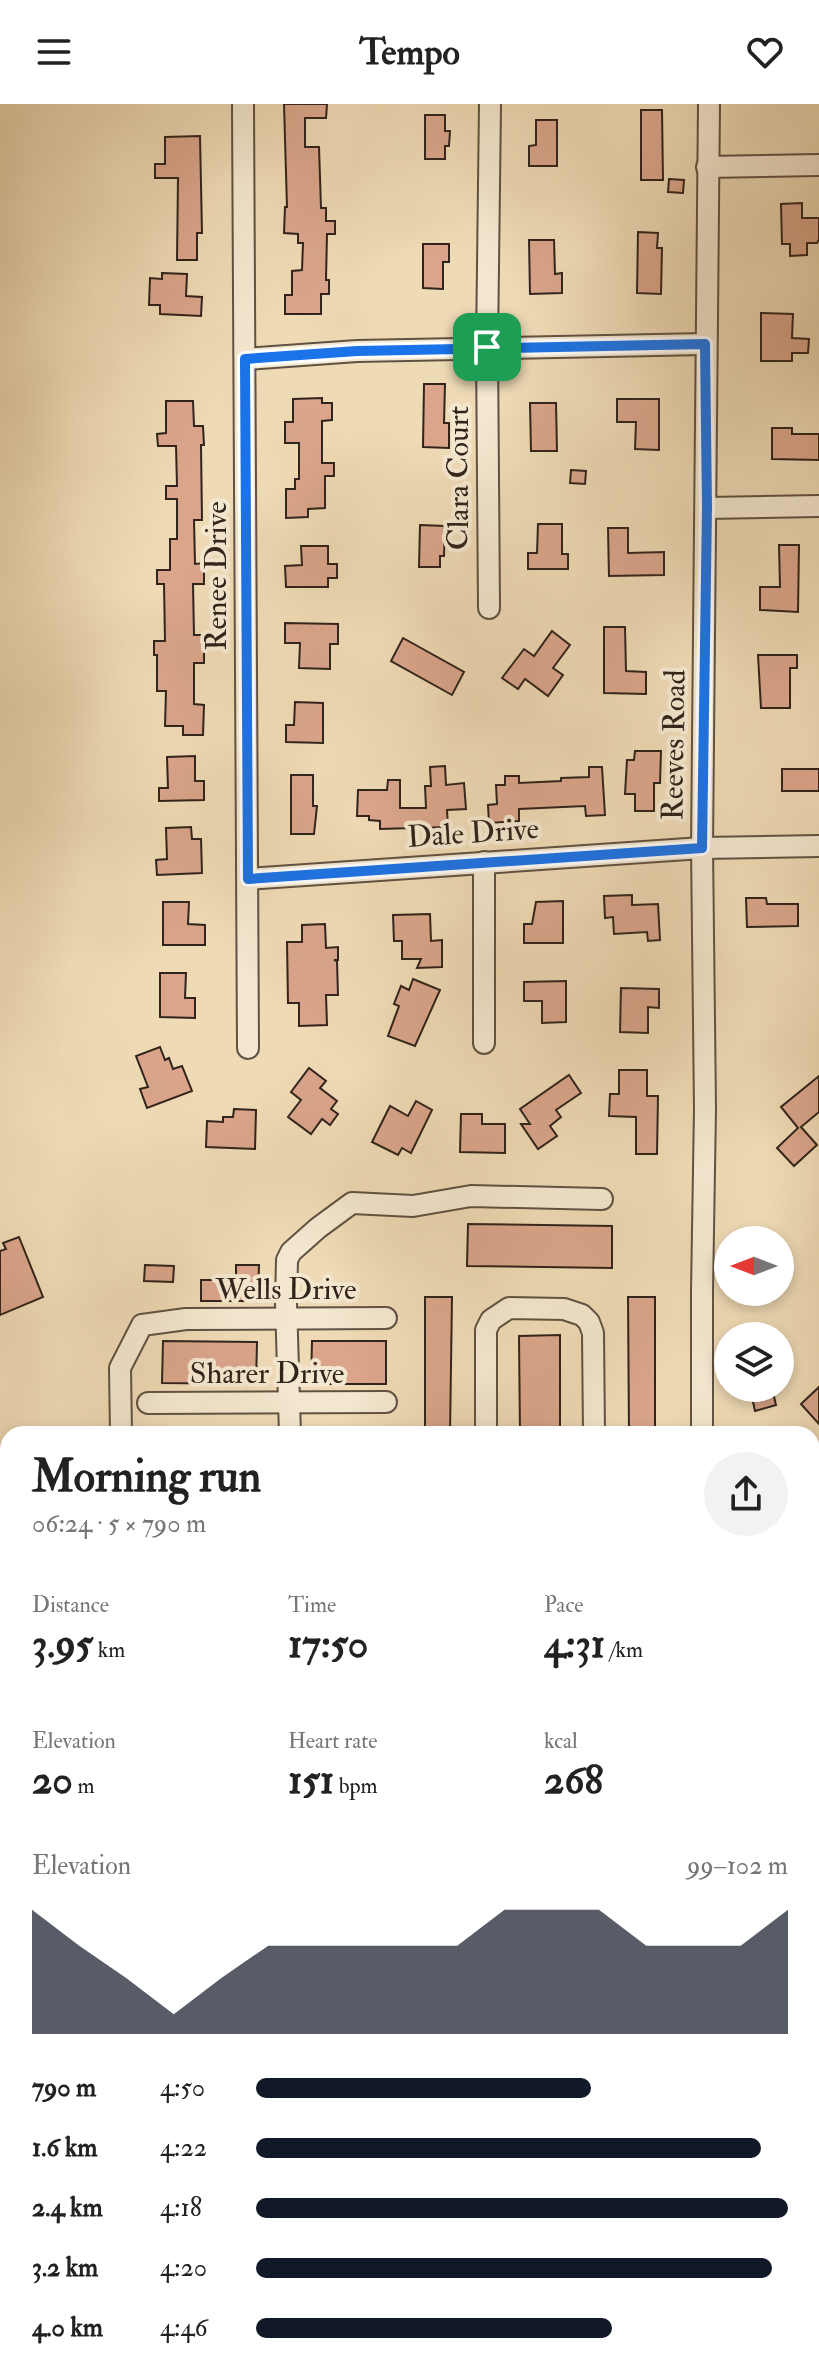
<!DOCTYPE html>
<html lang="en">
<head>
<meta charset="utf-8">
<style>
	:root { --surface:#fff; --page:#f2f2f2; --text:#222; --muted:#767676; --accent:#111827 }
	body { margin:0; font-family:"IM FELL Double Pica",serif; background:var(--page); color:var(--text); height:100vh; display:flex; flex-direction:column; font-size:30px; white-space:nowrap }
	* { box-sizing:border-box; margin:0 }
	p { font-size:26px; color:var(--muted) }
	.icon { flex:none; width:44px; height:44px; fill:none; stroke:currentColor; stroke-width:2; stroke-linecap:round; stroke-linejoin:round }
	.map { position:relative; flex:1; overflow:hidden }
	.drawer { position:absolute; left:0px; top:1322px; width:820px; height:948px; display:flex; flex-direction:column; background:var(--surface); border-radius:24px 24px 0 0; box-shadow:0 4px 12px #0003 }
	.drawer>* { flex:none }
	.needle { width:52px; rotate:270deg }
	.fabs { position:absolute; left:714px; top:1122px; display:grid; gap:16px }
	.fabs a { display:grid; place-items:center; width:80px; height:80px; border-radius:50%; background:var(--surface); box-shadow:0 4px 12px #0003; font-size:40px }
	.pin { position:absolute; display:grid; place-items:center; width:68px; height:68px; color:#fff; margin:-34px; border-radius:16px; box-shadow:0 4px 12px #0006 }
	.round { display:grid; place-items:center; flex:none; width:84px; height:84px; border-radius:42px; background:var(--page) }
	.headline { display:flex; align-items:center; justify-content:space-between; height:136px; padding:0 32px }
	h1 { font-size:44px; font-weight:700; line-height:60px }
	.stats { display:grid; grid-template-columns:repeat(3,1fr); gap:12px; height:136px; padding:8px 32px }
	.stats div { display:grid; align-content:center }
	.stats b { font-size:40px; font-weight:700 }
	.stats small { font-size:22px; font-weight:400 }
	.stats p { font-size:22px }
	.chart { height:224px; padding:16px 32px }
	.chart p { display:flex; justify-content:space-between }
	.chart svg { width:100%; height:144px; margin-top:8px; fill:var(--accent); opacity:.7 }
	ul { padding:0 32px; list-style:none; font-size:26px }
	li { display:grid; grid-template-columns:128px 96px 1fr; align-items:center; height:60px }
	li i { height:20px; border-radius:10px; background:var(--accent) }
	header { display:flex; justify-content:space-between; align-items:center; height:104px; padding:0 32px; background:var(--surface); font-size:36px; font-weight:700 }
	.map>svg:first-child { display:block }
	.park { fill:url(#park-dots); stroke:#767153; stroke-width:2 }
	.water { fill:url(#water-ripples); stroke:#717f70; stroke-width:2 }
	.building { fill:#daa58b; stroke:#31241b; stroke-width:2 }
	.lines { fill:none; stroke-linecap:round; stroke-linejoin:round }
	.minor-casing { stroke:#605242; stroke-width:24 }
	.major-casing { stroke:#31241b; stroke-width:30 }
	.path { stroke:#31241b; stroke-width:3; stroke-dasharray:2 4; stroke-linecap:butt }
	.minor { stroke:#f4e7cf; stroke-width:20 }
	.major { stroke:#e7bd7a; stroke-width:26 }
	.route-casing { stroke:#fff; stroke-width:16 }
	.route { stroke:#1a73e8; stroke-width:10 }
	.labels { text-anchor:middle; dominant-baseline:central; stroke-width:8; stroke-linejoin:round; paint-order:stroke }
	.street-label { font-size:30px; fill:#31241b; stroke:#f4e7cf }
</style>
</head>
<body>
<header><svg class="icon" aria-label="menu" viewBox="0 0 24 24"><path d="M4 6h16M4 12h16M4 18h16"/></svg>Tempo<svg class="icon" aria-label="heart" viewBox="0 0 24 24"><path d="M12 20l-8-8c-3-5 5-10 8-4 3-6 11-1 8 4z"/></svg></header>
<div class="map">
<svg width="819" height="2270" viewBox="0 0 819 2270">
	<defs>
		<pattern id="park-dots" width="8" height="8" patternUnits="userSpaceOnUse" patternTransform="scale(2)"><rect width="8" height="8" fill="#bbbe8b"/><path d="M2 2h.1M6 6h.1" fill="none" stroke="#a1a377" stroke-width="1.8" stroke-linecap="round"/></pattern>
		<pattern id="water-ripples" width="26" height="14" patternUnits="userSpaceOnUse" patternTransform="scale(2)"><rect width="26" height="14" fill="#9bbba8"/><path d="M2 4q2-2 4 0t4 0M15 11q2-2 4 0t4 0" fill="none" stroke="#7f9888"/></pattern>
	</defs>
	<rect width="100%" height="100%" fill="#eedab5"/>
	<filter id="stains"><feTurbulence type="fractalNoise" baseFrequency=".0025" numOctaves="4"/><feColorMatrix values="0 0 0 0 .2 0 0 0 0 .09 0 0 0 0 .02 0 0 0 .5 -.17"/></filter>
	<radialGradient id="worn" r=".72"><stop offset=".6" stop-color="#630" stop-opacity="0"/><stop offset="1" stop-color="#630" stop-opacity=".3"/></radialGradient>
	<path class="park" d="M0 1605H8V2262H703V2270H0Z"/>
	<path class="water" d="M819 1790V2270H743V2262H812V1792Z"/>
	<g class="building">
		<path d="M284 0H327L326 14H305V43H319L321 104H326V117H335V130H327L326 176H329V190H321V210H285V191H292V167L302 166 303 139H298V130L284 129 285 103H287Z"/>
		<path d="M641 6H662L663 76H641Z"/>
		<path d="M425 11H445V27H450L449 42H445V55H425Z"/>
		<path d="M536 16H557V62H529V42L536 41Z"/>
		<path d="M200 32 202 129H197V156H177L178 74H155V60H165V33Z"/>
		<path d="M669 75 684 76 683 89 668 88Z"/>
		<path d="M802 99V114H819V135L817 139H807V151L790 152V140H782L781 100Z"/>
		<path d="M638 128 658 129 657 144H662L661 190 637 189Z"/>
		<path d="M529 136H554L555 170 562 169V189L530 190Z"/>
		<path d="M423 140H449V158H443V185L423 184Z"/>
		<path d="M162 169 187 170 186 192 202 193 201 212 160 210V201H149L150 174 162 175Z"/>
		<path d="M761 209 793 210 792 234 809 235 808 249H792V257H761Z"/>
		<path d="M424 280H445L444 319H449V344L423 343Z"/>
		<path d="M322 294V299H332V316L322 317V359H334V372H325V404L308 405V413L286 414V385H295V375H299V339H285V318H293V295Z"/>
		<path d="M617 295H659V346L635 345 636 318H617Z"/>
		<path d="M166 297H193L194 322H203L204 341H201L202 416H194L195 460 204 459V480H193L194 531H204V559H194V600L204 601 203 631H183V622H165L166 587H157V551H154V537H165L164 480H157V466H170V435H177V395H166V382H177L176 342H158L157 330 166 329Z"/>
		<path d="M530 299H556L557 347H531Z"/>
		<path d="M772 324H792V330H819V356L772 355Z"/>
		<path d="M571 366 586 367 585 380 570 379Z"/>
		<path d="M538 420H562V450H568V465H528V449H537Z"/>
		<path d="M420 421 445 422 444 452H440V463H419Z"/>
		<path d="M608 424H628V449L664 448V471L609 472Z"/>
		<path d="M779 441H799L798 508 760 506V483H780Z"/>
		<path d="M301 442H328V460H337V474H328V483H286L285 462 302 461Z"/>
		<path d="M285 519 338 520V540H330V565L299 564 300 539H285Z"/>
		<path d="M604 523H625L626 567 646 568V590L604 589Z"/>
		<path d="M552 527 570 541 553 564 563 571 548 592 525 575 518 585 502 574 524 545 534 552Z"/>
		<path d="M403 534 464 568 452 591 391 557Z"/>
		<path d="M758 551H797V564H790V604H761Z"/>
		<path d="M295 598 323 599V639L286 638V621H294Z"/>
		<path d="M635 647H661L660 679H654V707H635V690H625L627 656H634Z"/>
		<path d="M195 652V677H204V696L159 697V684H168L167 653Z"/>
		<path d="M445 662 446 681 464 679 466 705 447 706 448 723 380 725V717L369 716V712H357L358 686H387L388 676H400V704H426L425 682H431L430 663Z"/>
		<path d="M589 663H602L605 711 586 712 585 702 519 705V717L489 719 488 701 497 700 496 681H505V672H519V679L561 677V674L589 673Z"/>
		<rect x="782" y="665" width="37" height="22"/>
		<path d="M291 671H313V702H317L314 730H291Z"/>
		<path d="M191 723 192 735H201L202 769 157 771 156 756 167 755 166 724Z"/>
		<path d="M632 791V801L658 800 660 836 648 837 647 828 614 830 613 813 605 814 604 792Z"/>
		<path d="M746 794H766L767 800H798V822L747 823Z"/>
		<path d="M563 797V839H524V820H532L536 798Z"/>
		<path d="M163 798H189L188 820 205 821V841H163Z"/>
		<path d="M430 810 431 837 442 836V863L417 864 421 855H402V837H394L393 811Z"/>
		<path d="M325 820 326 844 338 843V856H334L337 857 338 891H326L327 921 299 922V899H288L287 838H302V821Z"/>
		<path d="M160 869H186L185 894H195V914L160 913Z"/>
		<path d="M413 875 440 886 415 942 388 932 399 902 394 900 401 882 409 886Z"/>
		<path d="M566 877V918L542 919V897H524V878Z"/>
		<path d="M621 884 659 885V904L648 903V929L620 928Z"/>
		<path d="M160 943 165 956 169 954 173 965 182 962 192 987 147 1004 140 985 148 983 136 952Z"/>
		<path d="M309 964 326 977 320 984 337 997 331 1005 338 1010 330 1021 322 1015 311 1030 288 1013 301 996 291 988Z"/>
		<path d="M619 966H647V992H658L657 1050H636V1013L609 1012 610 990H619Z"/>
		<path d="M569 971 581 989 556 1006 561 1013 550 1022 557 1032 538 1045 521 1020H530L520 1005Z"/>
		<path d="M819 972V1008L801 1023 817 1041 794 1062 777 1044 798 1024 781 1003Z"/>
		<path d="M416 997 432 1006 411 1049 402 1044 398 1051 372 1038 390 1002 408 1012Z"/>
		<path d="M234 1005 256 1006 255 1045 206 1043 207 1017 223 1018V1013H233Z"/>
		<path d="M461 1010H482V1020H505V1049L460 1048Z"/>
		<path d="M468 1120 612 1122V1164L467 1162Z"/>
		<path d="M19 1133 43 1193 0 1211V1147L6 1145 3 1139Z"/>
		<path d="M145 1161 174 1162 173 1178 144 1177Z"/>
		<path d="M236 1161H259L258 1197H201V1176H236Z"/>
		<path d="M425 1193H452L450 1330H425Z"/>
		<path d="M628 1193H655V1330H629Z"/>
		<path d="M560 1231V1330H520L519 1232Z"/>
		<path d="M163 1237 257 1238 256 1280 162 1279Z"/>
		<path d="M312 1237H386V1280H311Z"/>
		<path d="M819 1283V1320L801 1300Z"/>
		<path d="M750 1284H772L776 1301 755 1307Z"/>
	</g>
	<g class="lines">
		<defs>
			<g id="minor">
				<path d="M243 0 248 944"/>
				<path d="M707 63 819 61"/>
				<path d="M245 255 357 247 705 240"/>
				<path d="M707 404 819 402"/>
				<path d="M489 504 487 243 490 0"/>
				<path d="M248 775 702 744 819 742"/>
				<path d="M484 939V758"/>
				<path d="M148 1299 386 1298"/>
				<path d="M121 1330 120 1264 142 1221 186 1215 386 1214"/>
				<path d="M290 1330 286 1199 287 1156 291 1148 318 1124 352 1099 413 1102 471 1092 602 1095"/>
				<path d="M486 1330V1226L491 1216 509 1204 564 1205 582 1211 589 1218 593 1229 594 1330"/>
				<path d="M702 1330V1187L705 1005 702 744 709 0"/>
				<path d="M812 1410 819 1419"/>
				<path d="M812 1646H819"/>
				<path d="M0 1888 8 1882"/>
				<path d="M0 1943 8 1949"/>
				<path d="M125 2262V2270"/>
			</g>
			<g id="major">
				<path d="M812 1574 819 1572"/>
				<path d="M0 1586H8"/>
				<path d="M812 1595 819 1594"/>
			</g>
		</defs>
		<use href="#minor" class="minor-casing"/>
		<use href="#major" class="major-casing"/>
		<g class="path">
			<path d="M0 1625H8"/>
			<path d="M236 2262V2270"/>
			<path d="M684 2262V2270"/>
		</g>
		<use href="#minor" class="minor"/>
		<use href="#major" class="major"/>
	</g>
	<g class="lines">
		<defs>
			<path id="route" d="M705 240 707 404 702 744 248 775 245 255 357 247Z"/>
		</defs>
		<use href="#route" class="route-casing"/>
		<use href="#route" class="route"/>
	</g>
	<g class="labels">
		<g class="street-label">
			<text transform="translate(458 374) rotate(-90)">Clara Court</text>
			<text transform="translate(216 472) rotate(-90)">Renee Drive</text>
			<text transform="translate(674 641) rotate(-89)">Reeves Road</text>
			<text transform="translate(473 729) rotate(-4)">Dale Drive</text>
			<text x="286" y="1185">Wells Drive</text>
			<text x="267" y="1269">Sharer Drive</text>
		</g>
	</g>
	<rect width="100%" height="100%" filter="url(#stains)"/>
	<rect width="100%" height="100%" fill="url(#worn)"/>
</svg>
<div class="fabs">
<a><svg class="needle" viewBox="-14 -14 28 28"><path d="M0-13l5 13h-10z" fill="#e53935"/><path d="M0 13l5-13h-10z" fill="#767676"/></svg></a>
<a><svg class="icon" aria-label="layers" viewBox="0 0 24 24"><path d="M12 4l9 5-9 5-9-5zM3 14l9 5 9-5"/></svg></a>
</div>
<div class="pin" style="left:487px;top:243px;background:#1e9e55"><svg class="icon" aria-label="arrive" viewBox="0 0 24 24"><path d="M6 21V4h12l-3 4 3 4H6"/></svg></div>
<section class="drawer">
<div class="headline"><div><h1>Morning run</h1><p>06:24 · 5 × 790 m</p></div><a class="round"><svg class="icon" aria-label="share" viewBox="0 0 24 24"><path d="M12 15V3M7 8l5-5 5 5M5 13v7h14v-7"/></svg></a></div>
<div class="stats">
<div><p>Distance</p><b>3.95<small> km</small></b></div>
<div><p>Time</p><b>17:50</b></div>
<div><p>Pace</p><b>4:31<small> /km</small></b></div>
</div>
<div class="stats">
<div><p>Elevation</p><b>20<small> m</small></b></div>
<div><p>Heart rate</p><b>151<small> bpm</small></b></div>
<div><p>kcal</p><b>268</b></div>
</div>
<div class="chart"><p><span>Elevation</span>99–102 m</p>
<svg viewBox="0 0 160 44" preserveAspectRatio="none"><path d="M0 44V6L10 17L20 27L30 38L40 27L50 17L60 17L70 17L80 17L90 17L100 6L110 6L120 6L130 17L140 17L150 17L160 6V44z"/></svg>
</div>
<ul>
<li><b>790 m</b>4:50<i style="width:63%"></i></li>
<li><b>1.6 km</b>4:22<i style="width:95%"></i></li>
<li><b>2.4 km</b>4:18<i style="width:100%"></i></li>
<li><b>3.2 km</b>4:20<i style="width:97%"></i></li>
<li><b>4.0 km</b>4:46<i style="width:67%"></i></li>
</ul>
</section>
</div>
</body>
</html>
